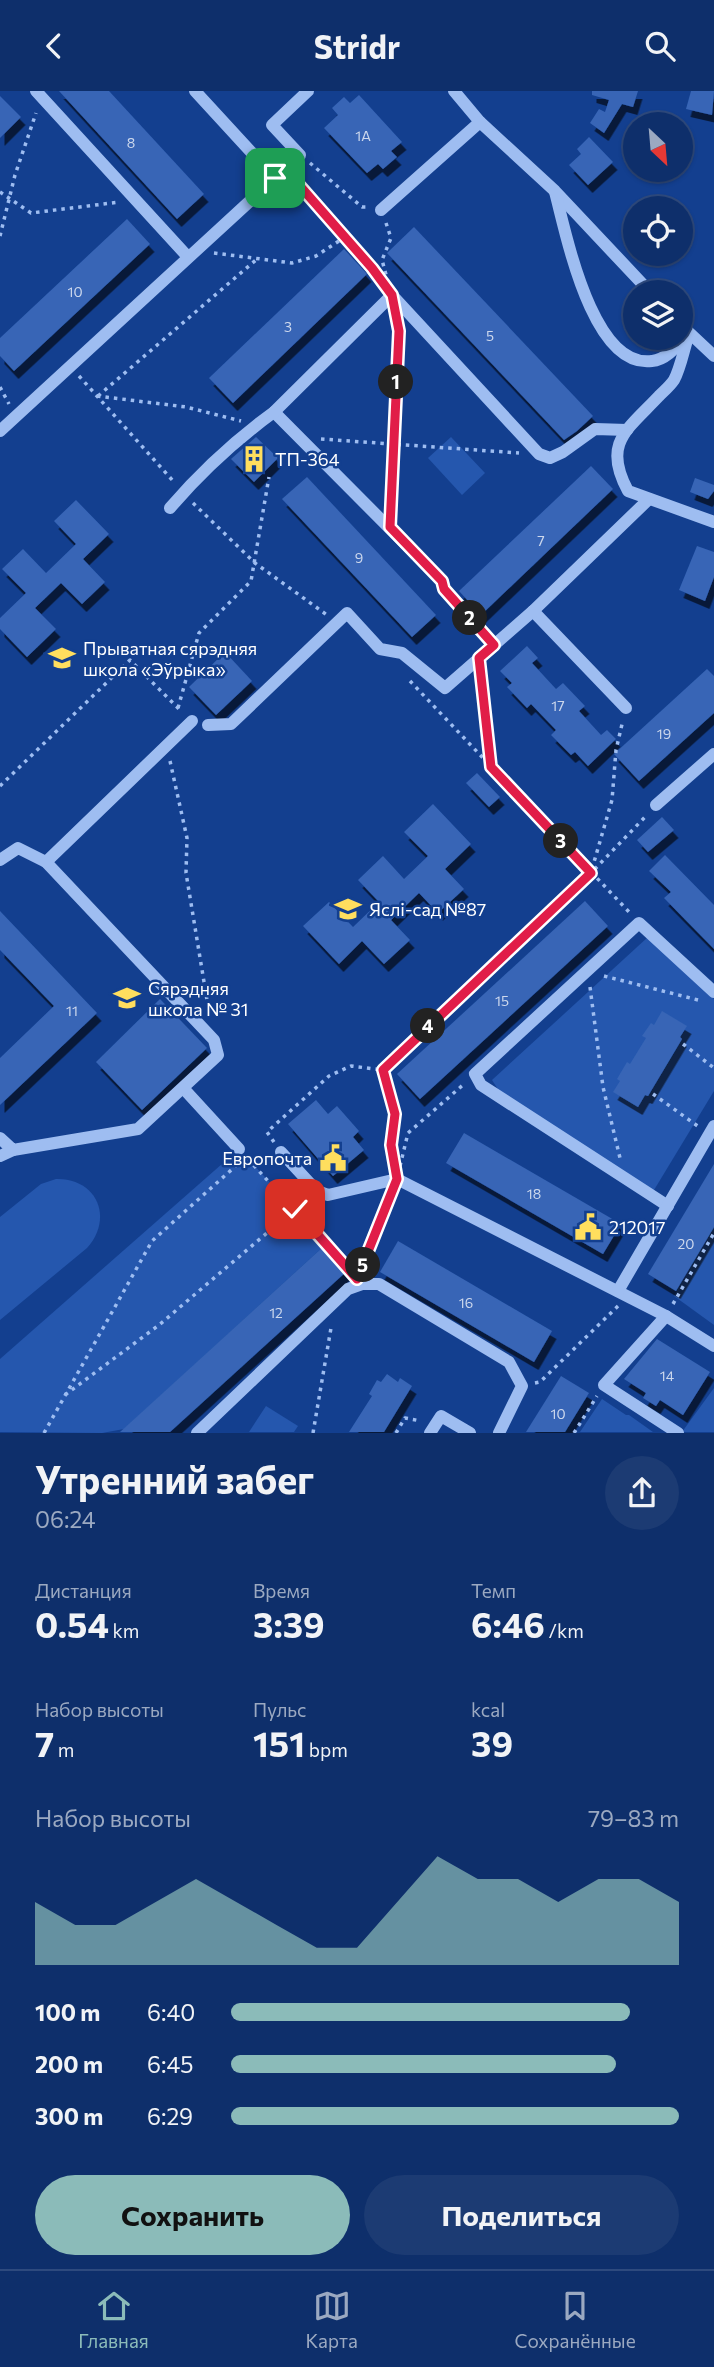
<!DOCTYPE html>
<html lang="ru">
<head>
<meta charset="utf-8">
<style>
	:root { --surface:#0e2f6b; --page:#1c3b73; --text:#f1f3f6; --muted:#9ba9c1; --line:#2e4a7e; --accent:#8bbbb9 }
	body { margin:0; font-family:Commissioner,sans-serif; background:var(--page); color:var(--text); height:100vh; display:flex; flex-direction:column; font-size:26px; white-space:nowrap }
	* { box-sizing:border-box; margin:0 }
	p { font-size:23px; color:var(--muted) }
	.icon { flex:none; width:38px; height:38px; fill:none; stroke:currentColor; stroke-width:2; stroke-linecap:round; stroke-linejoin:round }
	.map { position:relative; height:1342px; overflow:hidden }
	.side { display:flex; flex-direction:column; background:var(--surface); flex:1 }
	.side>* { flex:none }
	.needle { width:46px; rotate:154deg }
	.tools { position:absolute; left:623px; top:21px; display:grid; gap:14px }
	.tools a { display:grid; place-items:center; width:70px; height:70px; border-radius:50%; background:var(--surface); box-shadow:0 2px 5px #0004,0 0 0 2px var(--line); font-size:35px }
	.pin { position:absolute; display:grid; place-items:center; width:60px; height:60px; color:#fff; margin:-30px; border-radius:14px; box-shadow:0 4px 10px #0006 }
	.km { position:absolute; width:35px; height:35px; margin:-18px; border-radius:50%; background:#222; color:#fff; font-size:19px; line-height:35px; text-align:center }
	.round { display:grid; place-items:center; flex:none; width:74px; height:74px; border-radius:37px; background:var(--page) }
	.head { display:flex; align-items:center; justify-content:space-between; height:119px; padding:0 35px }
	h1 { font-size:38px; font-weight:700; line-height:52px }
	.metrics { display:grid; grid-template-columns:repeat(3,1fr); gap:10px; height:119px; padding:7px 35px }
	.metrics div { display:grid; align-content:center }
	.metrics b { font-size:35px; font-weight:700 }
	.metrics small { font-size:19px; font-weight:400 }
	.metrics p { font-size:19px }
	.chart { height:196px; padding:14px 35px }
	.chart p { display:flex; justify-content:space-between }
	.chart svg { width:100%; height:126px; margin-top:7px; fill:var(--accent); opacity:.7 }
	.primary-button { display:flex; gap:14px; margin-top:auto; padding:14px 35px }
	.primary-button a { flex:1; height:80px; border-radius:42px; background:var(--accent); color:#111; font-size:28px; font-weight:700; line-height:80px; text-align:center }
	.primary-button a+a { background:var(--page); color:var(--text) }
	ul { padding:0 35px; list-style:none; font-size:23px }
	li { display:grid; grid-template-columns:112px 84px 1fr; align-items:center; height:52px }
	li i { height:18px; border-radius:9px; background:var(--accent) }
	header { display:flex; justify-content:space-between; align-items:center; height:91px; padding:0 35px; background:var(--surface); font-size:32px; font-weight:700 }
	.tabs { display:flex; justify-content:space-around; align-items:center; height:98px; border-top:2px solid var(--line); background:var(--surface); font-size:19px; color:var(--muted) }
	.tabs a { display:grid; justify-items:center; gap:4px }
	.tabs .active { color:var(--accent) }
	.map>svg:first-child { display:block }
	.green { fill:#2557ae }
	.building { fill:#3765b6; filter:url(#shadow) }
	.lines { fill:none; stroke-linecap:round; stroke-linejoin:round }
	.path { stroke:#9ebdf1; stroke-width:3.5; stroke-dasharray:3.5 5; stroke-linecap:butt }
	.minor { stroke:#9ebdf1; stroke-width:12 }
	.route-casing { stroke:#fff; stroke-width:14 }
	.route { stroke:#e11d48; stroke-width:9 }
	.labels { text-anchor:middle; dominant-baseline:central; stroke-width:5; stroke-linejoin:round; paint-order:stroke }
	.number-label { font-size:14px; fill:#cdd8ed }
	.poi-label { font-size:18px; fill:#fff; stroke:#133f8f; text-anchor:start }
</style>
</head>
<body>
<header><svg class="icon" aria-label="back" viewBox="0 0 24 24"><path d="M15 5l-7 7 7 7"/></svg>Stridr<svg class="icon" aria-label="search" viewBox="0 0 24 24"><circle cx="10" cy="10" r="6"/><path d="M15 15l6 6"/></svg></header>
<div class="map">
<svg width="714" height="1342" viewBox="0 0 714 1342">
	<defs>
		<filter id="shadow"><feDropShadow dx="4.5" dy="8" stdDeviation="0" flood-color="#0009"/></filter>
	</defs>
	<rect width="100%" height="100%" fill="#133f8f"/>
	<g class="green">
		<path d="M451 346 485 382 462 404 428 367Z"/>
		<path d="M648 846 714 908V1000L651 1104 508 1014 492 989Z"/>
		<path d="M239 1058 324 1150V1155L124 1338 102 1342 0 1341V1268Z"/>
		<path d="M56 1088C97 1087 114 1127 87 1157L0 1229V1126L41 1093Z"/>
		<path d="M714 1134V1234L674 1205Z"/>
		<path d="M714 1297V1341H682Z"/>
		<path d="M602 1308 626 1324H629L653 1341H580Z"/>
		<path d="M266 1315 298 1335 294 1341H249Z"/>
	</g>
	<g class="building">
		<path d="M59 0H109L204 103 177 128Z"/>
		<path d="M592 0H638L633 16 622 13 604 42 590 32 599 18 605 21 609 9 592 4Z"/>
		<path d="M691 0H714L712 24 686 18Z"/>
		<path d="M359 4 402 51 391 60 397 66 383 78 378 73 367 82 324 37 338 24 332 17 344 6 350 12Z"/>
		<path d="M0 5 21 26 0 47Z"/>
		<path d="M589 46 613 71 588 94 569 74 581 63 577 58Z"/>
		<path d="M127 128 150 153 14 280 0 265V247Z"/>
		<path d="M414 136 593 325 577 340 564 349 387 162Z"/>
		<path d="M344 158 367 183 233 312 209 287Z"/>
		<path d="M256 346 278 367 254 391 231 368Z"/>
		<path d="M591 375 613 398 481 524 459 500Z"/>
		<path d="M307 386 436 524 412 546 282 408Z"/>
		<path d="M695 387 714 394V400L708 408 690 401Z"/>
		<path d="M76 409 109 443 83 468 105 491 82 513 61 492 35 517 56 538 27 566 0 538V527L26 502 2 478 23 458 46 482 76 453 54 430Z"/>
		<path d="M697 455 714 461V486L705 510 679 499Z"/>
		<path d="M527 555 538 567 532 572 556 598 563 592 585 615 579 620 601 644 607 639 616 648 588 675 575 661 571 664 551 644 556 639 531 613 527 617 507 596 512 592 500 580Z"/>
		<path d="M225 561 252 590 216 624 189 596Z"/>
		<path d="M707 578 714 585V622L639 690 614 663Z"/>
		<path d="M477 682 500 706 489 716 466 692Z"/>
		<path d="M433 713 471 753 445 778 464 798 438 822 419 802 391 829 410 849 384 873 362 850 339 873 303 835 329 811 353 836 379 811 358 789 383 765 404 788 428 765 404 741Z"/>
		<path d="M662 726 674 739 648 761 637 749Z"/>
		<path d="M665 764 714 814V858L664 807 671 801 649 780Z"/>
		<path d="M585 810 608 835 420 1008 397 983Z"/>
		<path d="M0 820 97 922 0 1014V967L54 915 0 859Z"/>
		<path d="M160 908 207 957 142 1019 96 971Z"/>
		<path d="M662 920 687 935 680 946 682 948 648 1005 645 1004 638 1016 613 1001 620 990 617 988 627 971 630 973 646 947 642 945 651 932 654 934Z"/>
		<path d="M316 1009 328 1023 337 1015 359 1040 353 1046 364 1059 333 1085 288 1033Z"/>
		<path d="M464 1042 621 1133 603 1163 446 1072Z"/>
		<path d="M714 1073V1136L676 1200 648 1183Z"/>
		<path d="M398 1150 552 1240 534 1271 380 1181Z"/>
		<path d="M324 1155 347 1180 170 1341H120Z"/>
		<path d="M657 1248 710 1281 683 1324 660 1309 656 1315 643 1307 646 1302 624 1288Z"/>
		<path d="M387 1283 398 1291 400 1287 412 1295 384 1341H349L372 1305 369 1303 377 1289 381 1291Z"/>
		<path d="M561 1285 589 1302 565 1341H526Z"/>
	</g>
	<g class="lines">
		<g class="path">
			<path d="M310 72 362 116H367"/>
			<path d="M294 89 385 194"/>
			<path d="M0 101 31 122 120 111"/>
			<path d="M386 132 391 147 382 169 388 191"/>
			<path d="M0 145 15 84 36 22"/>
			<path d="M214 162 292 172 316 165 345 146"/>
			<path d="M79 285 174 391"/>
			<path d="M0 296 9 313"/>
			<path d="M97 305 186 316 241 330"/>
			<path d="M98 305 257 168"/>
			<path d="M321 348 519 362"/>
			<path d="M193 412 255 472 327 524"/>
			<path d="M391 417 398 232"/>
			<path d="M448 503 485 544"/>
			<path d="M481 584 491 673"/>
			<path d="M410 590 631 823"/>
			<path d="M178 617 199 542 251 490 269 386"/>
			<path d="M170 670 187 747 186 782 209 921"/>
			<path d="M0 695 130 569 181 620"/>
			<path d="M592 778 612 709 616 659 623 629"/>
			<path d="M604 885 702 910"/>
			<path d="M590 896 603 996 620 1067"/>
			<path d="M683 953 714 977"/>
			<path d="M653 1003 699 1036"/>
			<path d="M274 1051 267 1041 329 985 351 975 383 979"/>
			<path d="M248 1068 351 1181"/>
			<path d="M400 1075 408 1042 464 993"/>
			<path d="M395 1076 391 1054 395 1023 383 979 591 782 646 725"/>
			<path d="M361 1179 390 1105"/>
			<path d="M673 1213 714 1142"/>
			<path d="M535 1292 540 1291 618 1215"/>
			<path d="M65 1304 159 1234 295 1118"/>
			<path d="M44 1342 152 1150 239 1072"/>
			<path d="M313 1342 331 1237"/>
			<path d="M396 1342 405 1327 421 1330"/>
			<path d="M574 1342 597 1305"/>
		</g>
		<g class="minor">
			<path d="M36 0 188 166"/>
			<path d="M195 0 275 87"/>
			<path d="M454 0 480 31 555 100 650 201"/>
			<path d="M555 101C566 142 592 278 652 270 666 269 677 255 686 245"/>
			<path d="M381 119 480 31"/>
			<path d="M681 234 714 265"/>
			<path d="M689 243C684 257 681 276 674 289 670 295 664 300 659 305 627 339 602 352 628 400L714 431"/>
			<path d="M274 321 442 490"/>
			<path d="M0 340 300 64 272 34 308 0"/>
			<path d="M170 417C200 382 237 348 274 321L392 204 539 363 550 367 563 361 595 338 627 339"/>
			<path d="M533 520 626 617"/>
			<path d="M208 634 231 633 347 522 380 558 402 562 445 597 533 520 649 408"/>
			<path d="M656 714 714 663"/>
			<path d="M0 769 18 757 46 771 214 949 218 964 138 1038 13 1059 0 1047"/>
			<path d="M46 771 192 630"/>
			<path d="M184 998 239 1058"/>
			<path d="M281 1061 317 1100 328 1104 397 1088 666 1225 714 1255"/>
			<path d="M0 1065 13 1059"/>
			<path d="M668 1115 481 994 475 983 639 832 714 901"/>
			<path d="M618 1200 714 1035"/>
			<path d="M666 1225 604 1294 678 1342"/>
			<path d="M197 1342 348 1198 362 1193H379L509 1271 522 1295 499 1342"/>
			<path d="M430 1342 441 1325 470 1342"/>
		</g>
	</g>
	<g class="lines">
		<defs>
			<path id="route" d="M275 87 285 78 372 177 392 204 399 240 390 436 442 490 444 498 494 554 479 567 491 676 591 782 383 979 395 1023 391 1054 397 1088 357 1188 295 1118"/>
		</defs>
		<use href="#route" class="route-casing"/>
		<use href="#route" class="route"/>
	</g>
	<defs>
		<symbol id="building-bare" viewBox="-9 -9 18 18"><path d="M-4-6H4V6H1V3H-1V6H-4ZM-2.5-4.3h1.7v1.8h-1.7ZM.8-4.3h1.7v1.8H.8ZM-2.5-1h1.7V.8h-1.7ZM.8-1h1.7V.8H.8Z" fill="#ffde5e" stroke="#133f8f" stroke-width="2.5" paint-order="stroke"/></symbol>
		<symbol id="school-bare" viewBox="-9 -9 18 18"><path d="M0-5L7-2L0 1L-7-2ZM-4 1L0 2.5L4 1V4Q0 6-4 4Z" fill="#ffde5e" stroke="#133f8f" stroke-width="2.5" paint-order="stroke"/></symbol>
		<symbol id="civic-bare" viewBox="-9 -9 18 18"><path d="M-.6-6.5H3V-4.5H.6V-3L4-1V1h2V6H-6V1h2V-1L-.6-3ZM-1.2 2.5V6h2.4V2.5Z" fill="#ffde5e" stroke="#133f8f" stroke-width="2.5" paint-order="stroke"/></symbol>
	</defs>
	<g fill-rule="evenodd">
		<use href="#building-bare" x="235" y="349" width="38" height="38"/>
		<use href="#school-bare" x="43" y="548" width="38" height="38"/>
		<use href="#school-bare" x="329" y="799" width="38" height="38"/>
		<use href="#school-bare" x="108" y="888" width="38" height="38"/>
		<use href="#civic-bare" x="314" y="1048" width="38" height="38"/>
		<use href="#civic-bare" x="569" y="1117" width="38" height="38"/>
	</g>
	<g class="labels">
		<g class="number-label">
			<text x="363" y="44">1А</text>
			<text x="131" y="51">8</text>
			<text x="75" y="200">10</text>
			<text x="288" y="235">3</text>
			<text x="490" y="244">5</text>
			<text x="541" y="449">7</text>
			<text x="359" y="466">9</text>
			<text x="558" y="614">17</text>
			<text x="664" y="642">19</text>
			<text x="502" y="909">15</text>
			<text x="72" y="919">11</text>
			<text x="534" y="1102">18</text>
			<text x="686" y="1152">20</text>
			<text x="466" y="1211">16</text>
			<text x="276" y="1221">12</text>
			<text x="667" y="1284">14</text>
			<text x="558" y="1322">10</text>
		</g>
		<g class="poi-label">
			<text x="275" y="368">ТП-364</text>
			<text x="83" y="557">Прыватная сярэдняя<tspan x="83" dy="21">школа «Эўрыка»</tspan></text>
			<text x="369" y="818">Яслі-сад №87</text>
			<text x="148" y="897">Сярэдняя<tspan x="148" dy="21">школа № 31</tspan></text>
			<text x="312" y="1067" text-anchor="end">Европочта</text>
			<text x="609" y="1136">212017</text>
		</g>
	</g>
</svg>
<div class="tools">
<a><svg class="needle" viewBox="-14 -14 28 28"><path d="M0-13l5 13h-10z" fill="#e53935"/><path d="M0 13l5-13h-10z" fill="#9ba9c1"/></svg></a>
<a><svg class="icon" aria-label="locate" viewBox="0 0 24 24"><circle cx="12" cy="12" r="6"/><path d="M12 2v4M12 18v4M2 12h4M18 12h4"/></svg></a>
<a><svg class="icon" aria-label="layers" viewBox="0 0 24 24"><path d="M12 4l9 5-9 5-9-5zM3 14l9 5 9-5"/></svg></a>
</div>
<div class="pin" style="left:275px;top:87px;background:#1e9e55"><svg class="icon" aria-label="arrive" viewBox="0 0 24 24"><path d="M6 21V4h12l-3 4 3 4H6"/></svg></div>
<div class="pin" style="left:295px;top:1118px;background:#d93025"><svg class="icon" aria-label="check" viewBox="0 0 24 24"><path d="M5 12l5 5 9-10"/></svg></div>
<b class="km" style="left:396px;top:291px">1</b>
<b class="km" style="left:470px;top:527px">2</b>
<b class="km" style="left:561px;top:750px">3</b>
<b class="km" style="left:428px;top:935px">4</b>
<b class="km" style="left:363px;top:1174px">5</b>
</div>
<section class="side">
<div class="head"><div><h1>Утренний забег</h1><p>06:24</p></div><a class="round"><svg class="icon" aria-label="share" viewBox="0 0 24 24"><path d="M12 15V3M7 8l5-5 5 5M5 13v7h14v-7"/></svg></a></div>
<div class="metrics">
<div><p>Дистанция</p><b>0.54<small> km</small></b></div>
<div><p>Время</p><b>3:39</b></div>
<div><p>Темп</p><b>6:46<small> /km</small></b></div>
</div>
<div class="metrics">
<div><p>Набор высоты</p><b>7<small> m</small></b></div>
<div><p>Пульс</p><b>151<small> bpm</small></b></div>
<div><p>kcal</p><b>39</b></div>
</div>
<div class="chart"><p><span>Набор высоты</span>79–83 m</p>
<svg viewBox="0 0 160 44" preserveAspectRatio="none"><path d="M0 44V22L10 30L20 30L30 22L40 14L50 22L60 30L70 38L80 38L90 22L100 6L110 14L120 14L130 22L140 14L150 14L160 22V44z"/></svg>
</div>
<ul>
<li><b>100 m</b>6:40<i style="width:89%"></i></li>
<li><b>200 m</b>6:45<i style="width:86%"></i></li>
<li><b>300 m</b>6:29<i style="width:100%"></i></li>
</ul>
<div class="primary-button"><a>Сохранить</a><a>Поделиться</a></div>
</section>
<nav class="tabs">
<a class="active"><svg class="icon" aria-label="home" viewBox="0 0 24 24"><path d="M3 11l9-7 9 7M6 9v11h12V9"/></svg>Главная</a>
<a><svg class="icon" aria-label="map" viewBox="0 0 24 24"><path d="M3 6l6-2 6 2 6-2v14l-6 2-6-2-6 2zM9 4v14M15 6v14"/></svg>Карта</a>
<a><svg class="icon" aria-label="saved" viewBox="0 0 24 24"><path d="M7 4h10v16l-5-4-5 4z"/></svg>Сохранённые</a>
</nav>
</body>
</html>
